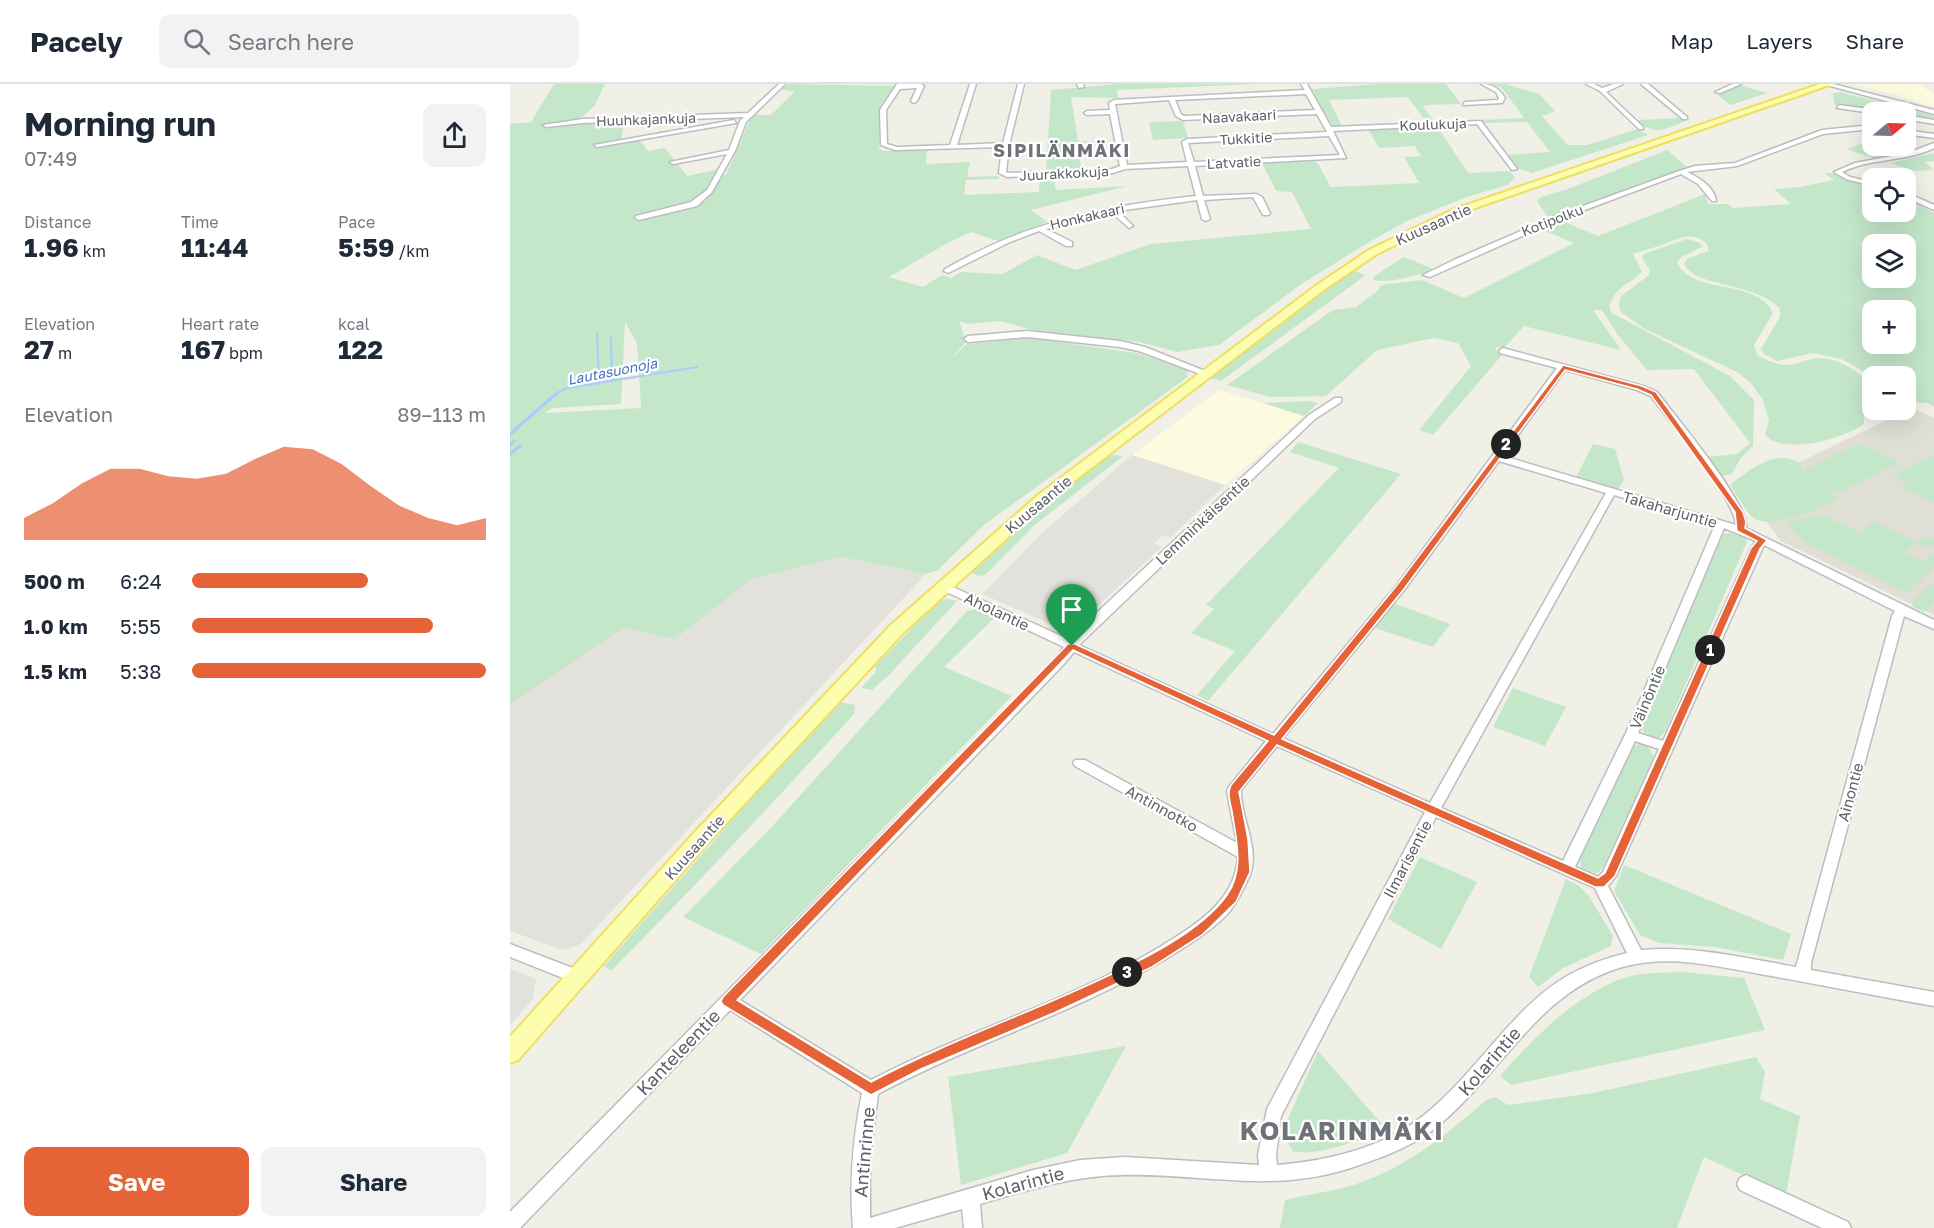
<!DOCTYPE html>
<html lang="en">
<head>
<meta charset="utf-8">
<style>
	:root { --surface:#fff; --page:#f2f2f3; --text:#1f2937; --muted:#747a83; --line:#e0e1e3; --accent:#e66237 }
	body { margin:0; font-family:"Golos Text",sans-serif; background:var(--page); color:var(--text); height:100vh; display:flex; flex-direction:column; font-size:22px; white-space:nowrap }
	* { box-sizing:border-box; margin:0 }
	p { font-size:20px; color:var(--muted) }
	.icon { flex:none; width:33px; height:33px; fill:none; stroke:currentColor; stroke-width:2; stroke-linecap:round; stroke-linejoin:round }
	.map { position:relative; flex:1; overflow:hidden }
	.side { display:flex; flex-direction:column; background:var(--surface); width:510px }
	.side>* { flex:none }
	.needle { width:39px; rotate:71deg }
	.tools { position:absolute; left:1352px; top:18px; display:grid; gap:12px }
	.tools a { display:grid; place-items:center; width:54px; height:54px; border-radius:12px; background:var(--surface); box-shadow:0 6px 24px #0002; font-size:30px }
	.pin { position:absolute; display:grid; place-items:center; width:51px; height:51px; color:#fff; margin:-62px -26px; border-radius:50% 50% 50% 0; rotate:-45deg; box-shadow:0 0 6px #0007 }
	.pin .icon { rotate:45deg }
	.km { position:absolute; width:30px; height:30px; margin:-15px; border-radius:50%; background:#222; color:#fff; font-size:16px; line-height:30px; text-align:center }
	.round { display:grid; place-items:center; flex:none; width:63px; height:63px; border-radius:12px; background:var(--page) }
	.headline { display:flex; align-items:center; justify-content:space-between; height:102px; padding:0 24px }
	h1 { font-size:33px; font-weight:700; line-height:45px }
	.stats { display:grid; grid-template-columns:repeat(3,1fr); gap:9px; height:102px; padding:6px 24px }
	.stats div { display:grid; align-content:center }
	.stats b { font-size:26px; font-weight:700 }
	.stats small { font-size:16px; font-weight:400 }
	.stats p { font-size:16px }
	.chart { height:168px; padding:12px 24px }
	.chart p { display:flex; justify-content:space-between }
	.chart svg { width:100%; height:108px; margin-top:6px; fill:var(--accent); opacity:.7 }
	.primary-button { display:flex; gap:12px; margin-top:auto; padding:12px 24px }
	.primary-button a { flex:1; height:69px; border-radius:12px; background:var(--accent); color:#fff; font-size:24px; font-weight:700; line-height:69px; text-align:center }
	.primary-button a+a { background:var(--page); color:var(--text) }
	ul { padding:0 24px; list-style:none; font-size:20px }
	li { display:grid; grid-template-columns:96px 72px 1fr; align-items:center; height:45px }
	li i { height:15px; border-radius:8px; background:var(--accent) }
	header { display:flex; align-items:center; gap:36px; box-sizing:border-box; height:84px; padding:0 30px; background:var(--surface); border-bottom:2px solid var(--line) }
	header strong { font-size:28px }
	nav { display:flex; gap:33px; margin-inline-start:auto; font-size:21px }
	.search { width:420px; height:54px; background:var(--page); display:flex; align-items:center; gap:15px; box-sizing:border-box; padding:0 21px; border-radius:12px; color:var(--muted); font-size:22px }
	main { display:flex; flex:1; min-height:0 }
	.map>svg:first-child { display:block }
	.commercial { fill:#fdfbdf }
	.industrial { fill:#e2e1db }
	.education { fill:#e0dfd5 }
	.green { fill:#c4e7ca; fill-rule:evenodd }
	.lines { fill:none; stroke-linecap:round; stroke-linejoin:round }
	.stream-far1 { stroke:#aacbfd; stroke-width:2 }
	.stream { stroke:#aacbfd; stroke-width:3 }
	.minor-casing { stroke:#bbbdc2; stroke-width:3 }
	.major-casing { stroke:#efdf61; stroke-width:4 }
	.minor { fill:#fff; fill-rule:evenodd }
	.major { fill:#fdfdaf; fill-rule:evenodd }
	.route { fill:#e66237; stroke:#fff; stroke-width:1.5; fill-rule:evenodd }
	.labels { text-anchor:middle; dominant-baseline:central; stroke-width:4.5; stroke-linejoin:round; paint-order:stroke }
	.far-street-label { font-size:14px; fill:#5e6167; stroke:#fff }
	.far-water-label { font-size:14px; font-style:italic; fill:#4b71c2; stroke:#fff }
	.street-label { font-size:15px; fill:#5e6167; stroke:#fff }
	.far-district-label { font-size:18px; font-weight:bold; letter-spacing:1.5px; fill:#6f7279; stroke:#fff }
	.near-street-label { font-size:18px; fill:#5e6167; stroke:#fff }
	.near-district-label { font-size:26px; font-weight:bold; letter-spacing:1.5px; fill:#6f7279; stroke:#fff }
</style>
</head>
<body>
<header>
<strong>Pacely</strong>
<div class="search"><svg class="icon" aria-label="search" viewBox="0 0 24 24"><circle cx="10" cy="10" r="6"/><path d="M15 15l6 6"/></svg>Search here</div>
<nav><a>Map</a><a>Layers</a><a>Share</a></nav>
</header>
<main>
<section class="side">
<div class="headline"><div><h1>Morning run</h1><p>07:49</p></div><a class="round"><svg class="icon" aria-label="share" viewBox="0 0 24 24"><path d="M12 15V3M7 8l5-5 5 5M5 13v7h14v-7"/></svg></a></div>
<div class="stats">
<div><p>Distance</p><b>1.96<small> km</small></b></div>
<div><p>Time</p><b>11:44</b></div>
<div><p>Pace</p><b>5:59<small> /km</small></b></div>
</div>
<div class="stats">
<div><p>Elevation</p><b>27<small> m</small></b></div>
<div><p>Heart rate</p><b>167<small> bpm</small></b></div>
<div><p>kcal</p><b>122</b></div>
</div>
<div class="chart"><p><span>Elevation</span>89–113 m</p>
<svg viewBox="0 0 160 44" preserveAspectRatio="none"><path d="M0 44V35L10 29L20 21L30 15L40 15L50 18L60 19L70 17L80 11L90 6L100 7L110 13L120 22L130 30L140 35L150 38L160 35V44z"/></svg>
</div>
<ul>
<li><b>500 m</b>6:24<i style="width:60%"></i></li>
<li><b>1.0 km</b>5:55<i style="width:82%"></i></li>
<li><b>1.5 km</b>5:38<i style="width:100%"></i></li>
</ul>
<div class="primary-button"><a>Save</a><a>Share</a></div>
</section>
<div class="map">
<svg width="1424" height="1144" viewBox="0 0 1424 1144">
	<rect width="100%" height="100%" fill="#f0f0e7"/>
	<g class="commercial">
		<path d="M1346 0H1408L1424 10V23Z"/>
		<path d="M709 306 794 332 715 401 622 371Z"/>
	</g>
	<g class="industrial">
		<path d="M622 371 715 401 660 454 653 451 644 459 652 463 559 548 472 510 532 449Z"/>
		<path d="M330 473 416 490 71 860 53 866 0 847V620L113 544 165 554 241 495Z"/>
		<path d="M0 885 26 895 23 915 0 941Z"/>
	</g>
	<path class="education" d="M1402 324 1424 334V531L1271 457 1230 402 1271 387Z"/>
	<g class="green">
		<path d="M44 0H95L85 21 65 40 114 38 111 58 129 55 138 67 155 64 177 92 210 85 206 92 216 91 242 31H261L285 7 271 6 278 0 385 2 370 22 369 64 373 67 417 66 416 80 460 78 457 93 489 92 488 95 456 96 454 111 529 108 530 92 543 91 546 106 617 102 521 126 537 138 488 157 461 148 434 161 379 193 413 203 432 191 441 194 451 188 492 190 527 171 565 186 641 160 801 145 782 108 766 107 752 79 804 77 808 80 821 103 909 99 894 73 911 72 905 62 869 64 858 45 927 42 958 89 1000 87 1005 94 997 101 954 114 895 138 856 160 793 199 709 261 667 268 630 258 522 246 490 237 459 240 449 237 456 258 441 275 457 260 520 254 627 269 679 287 676 291 679 292 474 441 428 486 416 490 330 473 241 495 165 555 113 544 0 620V40L21 38ZM115 238 127 259 131 324 35 329 42 324 111 320Z"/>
		<path d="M608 0H747L607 6 608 14 561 13 568 57H603L568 59 571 85 536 87 541 6Z"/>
		<path d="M869 0H936L951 20 915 21 913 22 924 38 917 39 898 13 819 16 832 42H822L802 5Z"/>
		<path d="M981 0H995L1029 10 1045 27 1032 32 1058 61H1077L1128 45 1138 51 1022 89 1007 84 997 71 1040 68 1017 38 974 39 971 36 1014 34 992 4Z"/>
		<path d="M1230 1 1257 9 1221 21 1209 12 1208 10Z"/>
		<path d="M1330 8 1424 32V35L1382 27 1358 19 1352 25 1324 21 1323 9Z"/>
		<path d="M1171 34 1176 37C1154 45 1146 53 1127 36Z"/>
		<path d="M673 37 678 54 643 56 639 38Z"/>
		<path d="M1362 56V62H1379L1400 68 1368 76 1337 65Z"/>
		<path d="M1157 66 1177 83 1041 133 1037 132 1027 117 1031 113 1058 105Z"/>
		<path d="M1424 69V77L1415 78 1424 86 1404 87 1381 79Z"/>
		<path d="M1314 89H1322L1362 102V128H1395V113L1424 129V323L1418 319 1395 318V292H1362L1331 275 1303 269 1267 277 1254 270 1251 265 1270 233V225C1247 198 1186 204 1174 180L1177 175 1198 167V161C1184 147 1171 153 1155 160 1144 164 1133 166 1123 170L1132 188C1117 203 1106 201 1099 223L1102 229 1220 292 1244 316 1243 362 1230 375 1222 390 1211 392 1197 373 1227 370 1240 359 1184 285 1137 286 1108 251 1092 226H1083L1111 266 1014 242 994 264 987 263 985 267 993 270 923 351 909 346 961 282 948 259 924 254 867 266 816 312 760 313 717 301 823 226 846 223 867 207 871 201 912 196 954 214 1064 159 1028 144 1049 136 1088 152 1195 110 1198 120H1218L1223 124 1281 120 1264 105 1290 103 1324 96ZM1362 160H1395V194H1362ZM1362 226H1395V260H1362Z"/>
		<path d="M1177 155 1190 159 1192 163 1171 173 1167 179C1184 212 1245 193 1263 229L1244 261 1247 271C1257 276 1268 282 1279 281 1288 280 1297 275 1307 274 1327 273 1349 287 1362 301L1354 315V340C1334 354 1275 372 1255 351L1259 336 1253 316 1241 299 1227 288 1133 244 1110 227 1109 221 1111 212 1139 191 1140 186 1132 174 1134 170Z"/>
		<path d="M894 173 923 185C910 191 878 200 864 196L863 193Z"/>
		<path d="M841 186 856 191 711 297 698 294Z"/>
		<path d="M800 317 808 319 794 332 753 319Z"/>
		<path d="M788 358 891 390 698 617 687 611 725 567 681 549 704 525 696 521 829 384 780 368Z"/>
		<path d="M1350 359 1389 379 1328 409 1317 403 1328 415C1314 425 1256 447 1242 433 1234 424 1227 411 1220 401 1239 386 1268 362 1292 381L1291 385 1293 387Z"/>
		<path d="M1083 360 1105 365 1114 396 1107 407 1066 393Z"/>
		<path d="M602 371 613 372 526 440 475 491 468 492 461 488V483L589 378Z"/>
		<path d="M1424 371V418L1391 404 1397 398 1383 391Z"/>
		<path d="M1313 431 1366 456 1351 448 1364 438 1408 458 1415 452 1424 456V462L1417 461 1414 463 1406 459 1395 469 1407 475 1399 483 1408 475 1416 477 1420 470 1424 469V483L1397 509 1294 458 1276 439Z"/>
		<path d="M1221 449 1235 454 1237 458 1155 648 1149 654C1139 653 1133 651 1130 640L1213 450Z"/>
		<path d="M1421 500 1424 501V519L1414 528 1403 523 1402 519Z"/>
		<path d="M437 515 447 517 378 592 362 606 351 604 366 588 365 582 429 517Z"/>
		<path d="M884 519 940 540 923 563 865 544Z"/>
		<path d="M466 525 484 534 434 583 502 612 251 870 173 833 257 748 457 527Z"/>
		<path d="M1003 604 1056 623 1035 662 983 643Z"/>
		<path d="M330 618 345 621 344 630C265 717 184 803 101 887L94 882 324 620Z"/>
		<path d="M1130 660 1137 661 1144 673 1093 784 1087 789 1078 788 1071 784 1070 774 1123 662Z"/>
		<path d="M910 773 967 798 931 865 878 835Z"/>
		<path d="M1114 781 1281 850 1273 876 1205 863 1149 859 1130 851 1104 807Z"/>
		<path d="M1056 795 1069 802 1079 812 1103 852 1101 862 1053 884 1028 903 1019 893Z"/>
		<path d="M1172 888 1234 894 1255 946 1001 1001 990 992C1023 955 1061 915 1108 896 1127 888 1150 889 1172 888Z"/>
		<path d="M616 962 557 1069 451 1101 438 993Z"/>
		<path d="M808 967 877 1046C853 1054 806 1074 783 1067L776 1056 774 1044Z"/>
		<path d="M1246 973 1255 988 1250 1015 1290 1032 1276 1111 1194 1073 1167 1144H770L775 1116C801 1109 832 1107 857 1096 905 1077 938 1049 976 1016L985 1013 998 1021 1083 1009Z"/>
	</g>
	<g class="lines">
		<g class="stream-far1">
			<path d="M87 249 89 300"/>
			<path d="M101 254 102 297"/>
			<path d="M44 311 57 304 187 283"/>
		</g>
		<g class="stream">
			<path d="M0 350 47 309"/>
			<path d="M0 361 4 357"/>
			<path d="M0 370 10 362"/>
		</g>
		<defs>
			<g id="minor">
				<path d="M269 0H275L236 38 225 67 202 108 187 122 129 136 125 134 126 132 181 118 197 106 217 70 163 80 160 78 219 66 230 37 234 33 73 39 36 43 33 41 73 35 238 29Z"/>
				<path d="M387 0H411L414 2 407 17 404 19 401 17 407 4 390 5 376 26 377 60 387 63 440 61 460 0H466L447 61 493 59 508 0H514L499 61 496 88 498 89 602 85 610 82 600 30 577 31 574 29 577 27 600 26 599 19 604 16 795 6 791 0H797L821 43 971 37 1007 85 1002 86 967 40 823 47 836 74 685 82 693 112 746 110 752 113 760 129 759 131H753L743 113 694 116 700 135 696 137 692 135 687 116 608 127 623 142 619 144 601 128 592 130 536 145 562 158V162H556L529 147 500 158 438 189 434 187 435 185C517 138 593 122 686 112L678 82 615 85 603 89 497 93 489 89 492 63 385 66 371 61 370 26ZM796 10 805 26 674 32 671 30 665 16ZM659 16 666 32 673 36 807 30 817 48 677 55 672 58 677 78 617 81 605 20ZM819 52 830 71 684 78 678 59Z"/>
				<path d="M567 0H573L574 3 569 4Z"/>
				<path d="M971 0C982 0 989 4 995 14L992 19 953 21 955 18 988 16 989 14 986 8Z"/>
				<path d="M1076 0H1084L1092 4 1104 0H1113L1096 8 1133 43V45H1129L1090 7Z"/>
				<path d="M1131 0H1138L1177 33V35H1173Z"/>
				<path d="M1223 0H1231L1210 9 1205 8Z"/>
				<path d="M1313 0H1323L1424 26V30Z"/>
				<path d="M1329 21 1366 26 1369 28 1362 29 1327 24Z"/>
				<path d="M1395 31 1424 36V40L1395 35Z"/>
				<path d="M224 36 226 39 87 63 84 61Z"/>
				<path d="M1362 41V45L1313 50 1227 82 1177 88C1190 94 1205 104 1206 117H1202L1188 100 1171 90 1048 136 920 193 913 191 946 175 1043 133 1169 87 1185 82 1225 79 1312 46Z"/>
				<path d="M1395 46 1424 50V54L1395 50Z"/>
				<path d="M1424 59V64C1395 78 1361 74 1332 88L1340 93 1362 98V102L1336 95 1324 88 1345 79 1398 69Z"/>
				<path d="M1395 108 1424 121V126L1395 113Z"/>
				<path d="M517 247 610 257 635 263 700 289 696 292 693 291 629 267 610 263 517 253 458 258 454 255 458 252Z"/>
				<path d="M993 264 1133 302 1147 308C1163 329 1242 424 1236 444L1424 536V545L1394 532 1301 879V886L1424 908V922C1366 912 1308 900 1250 890 1210 883 1166 872 1126 880 1032 897 993 991 924 1045 898 1065 865 1076 834 1086 756 1109 690 1089 612 1091 562 1092 517 1106 470 1120L472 1144H454L452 1125 385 1144H343C339 1098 343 1053 352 1009L220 926 10 1144H0V1128L546 574 554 563 428 504 426 502 428 500H436L560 556 566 548 799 331 825 314H831V318L805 335 569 561 763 650 887 501 1047 284 990 269 989 267ZM1055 286 1127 306 1141 312C1159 337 1225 415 1226 441L993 372ZM989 377 1096 409 920 719 773 654 895 505ZM1104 411 1205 441 1115 651 1053 777 931 724ZM1214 444 1246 457 1241 464 1153 657 1128 649ZM1254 461 1385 527 1382 532 1286 883C1235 874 1183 861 1131 866L1098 802 1106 792ZM564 568 756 657 718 704 717 708 727 759 575 676H565L563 679 565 682 728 773C727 789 720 806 709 818 695 836 663 855 643 867 554 919 453 948 361 996L230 916 554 580ZM1125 657 1149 665 1093 788 1088 793 1065 783ZM767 662 915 728 757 1025 748 1071 749 1081 615 1073 570 1076 523 1086 360 1134V1074L368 1010C461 960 563 930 654 876 674 864 705 845 720 827 727 818 735 802 740 791 750 763 730 733 731 706ZM926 733 1085 804 1117 869C1096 874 1077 881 1057 892 1003 923 964 992 913 1032 873 1064 817 1077 767 1081L766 1071 771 1032Z"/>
				<path d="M0 860 73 888 76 893 73 898 68 900 0 873Z"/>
				<path d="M1236 1091 1338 1138 1341 1144H1312L1230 1106 1227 1100 1230 1094Z"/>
			</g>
			<path id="major" d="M1310 0H1322L948 130 867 170 815 205 538 417 393 549 198 759 8 976 0 979V953L184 749 381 541 528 411 807 201 859 166 942 126Z"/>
		</defs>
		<use href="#minor" class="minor-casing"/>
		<use href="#major" class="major-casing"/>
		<use href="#minor" class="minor"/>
		<use href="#major" class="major"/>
	</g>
	<path class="route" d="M1053 281 1132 302 1146 308 1233 428 1236 438 1235 444 1257 456 1250 465 1105 792 1094 803H1085L767 661 729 708 738 755 740 788 726 818 692 851 642 883 546 928 411 985 361 1011 213 921 211 917 213 913 558 560H565L764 651 887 501ZM1055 286 1127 305 1141 311 1225 428 1227 447 1247 457 1241 464 1095 789 1088 794 772 655 894 505ZM563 566 758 657 721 701C717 710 720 718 722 727 726 755 735 786 717 811 691 848 630 877 589 896 514 931 435 959 361 998L227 916Z"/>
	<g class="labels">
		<g class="far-street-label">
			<text transform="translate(729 32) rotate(-3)">Naavakaari</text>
			<text transform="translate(136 35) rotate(-2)">Huuhkajankuja</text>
			<text transform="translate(923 40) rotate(-2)">Koulukuja</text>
			<text transform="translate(736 54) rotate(-3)">Tukkitie</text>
			<text transform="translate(724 78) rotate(-3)">Latvatie</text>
			<text transform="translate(554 89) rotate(-3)">Juurakkokuja</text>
			<text transform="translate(577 132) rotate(-13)">Honkakaari</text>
			<text transform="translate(1042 136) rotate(-21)">Kotipolku</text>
		</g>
		<g class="far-water-label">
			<text transform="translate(102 287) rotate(-11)">Lautasuonoja</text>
		</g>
		<g class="street-label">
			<text transform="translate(923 140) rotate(-24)">Kuusaantie</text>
			<text transform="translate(528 420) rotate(-40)">Kuusaantie</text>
			<text transform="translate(1160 425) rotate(16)">Takaharjuntie</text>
			<text transform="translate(692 436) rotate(-43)">Lemminkäisentie</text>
			<text transform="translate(487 527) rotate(25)">Aholantie</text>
			<text transform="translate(1137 613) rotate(-67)">Väinöntie</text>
			<text transform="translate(1340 708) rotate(-75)">Ainontie</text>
			<text transform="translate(652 724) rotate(29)">Antinnotko</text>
			<text transform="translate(184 763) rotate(-48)">Kuusaantie</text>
			<text transform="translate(897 775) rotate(-62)">Ilmarisentie</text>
		</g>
		<g class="far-district-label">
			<text x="552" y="66">SIPILÄNMÄKI</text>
		</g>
		<g class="near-street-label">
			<text transform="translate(168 968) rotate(-46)">Kanteleentie</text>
			<text transform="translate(979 977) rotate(-49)">Kolarintie</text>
			<text transform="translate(354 1068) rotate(-85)">Antinrinne</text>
			<text transform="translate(513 1099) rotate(-15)">Kolarintie</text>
		</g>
		<g class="near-district-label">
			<text x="832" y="1046">KOLARINMÄKI</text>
		</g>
	</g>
</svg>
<div class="tools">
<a><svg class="needle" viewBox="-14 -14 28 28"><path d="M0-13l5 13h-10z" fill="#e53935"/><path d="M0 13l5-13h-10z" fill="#747a83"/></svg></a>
<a><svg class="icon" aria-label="locate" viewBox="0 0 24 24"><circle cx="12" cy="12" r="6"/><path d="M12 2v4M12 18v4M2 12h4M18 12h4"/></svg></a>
<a><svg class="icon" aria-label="layers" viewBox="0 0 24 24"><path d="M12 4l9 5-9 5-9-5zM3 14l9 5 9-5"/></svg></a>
<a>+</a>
<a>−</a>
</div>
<div class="pin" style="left:562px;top:562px;background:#1e9e55"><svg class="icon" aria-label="arrive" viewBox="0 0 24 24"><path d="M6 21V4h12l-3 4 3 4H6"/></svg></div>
<b class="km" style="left:1200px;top:566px">1</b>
<b class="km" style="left:996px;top:360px">2</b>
<b class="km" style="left:617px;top:888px">3</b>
</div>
</main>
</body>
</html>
